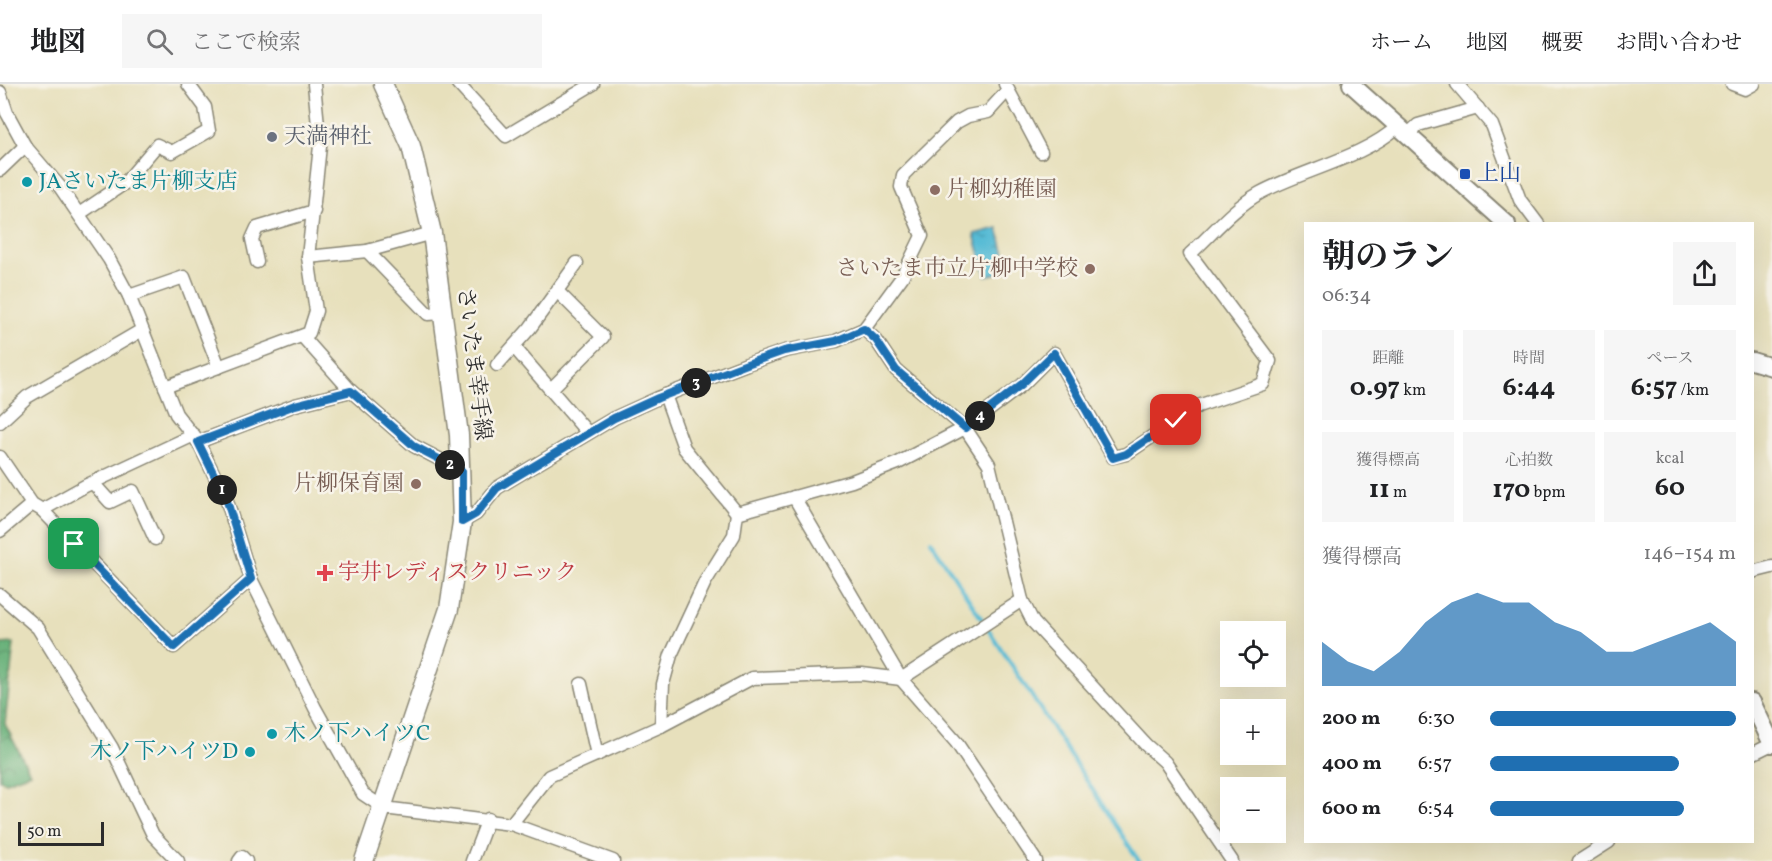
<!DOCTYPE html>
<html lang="ja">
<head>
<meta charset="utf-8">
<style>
	:root { --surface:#fff; --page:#f6f6f6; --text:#202124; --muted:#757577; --line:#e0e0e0; --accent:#1f6fb2 }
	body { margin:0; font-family:Vollkorn,"Noto Serif JP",serif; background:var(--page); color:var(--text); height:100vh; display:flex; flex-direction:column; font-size:22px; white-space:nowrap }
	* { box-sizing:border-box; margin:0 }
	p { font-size:20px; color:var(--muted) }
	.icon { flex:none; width:33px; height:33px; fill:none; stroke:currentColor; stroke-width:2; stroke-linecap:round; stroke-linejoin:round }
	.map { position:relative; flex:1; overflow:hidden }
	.side { position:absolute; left:1304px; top:138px; width:450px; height:621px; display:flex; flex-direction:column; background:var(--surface); border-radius:0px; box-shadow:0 6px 24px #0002 }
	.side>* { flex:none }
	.controls { position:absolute; left:1220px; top:537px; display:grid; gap:12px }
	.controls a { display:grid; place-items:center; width:66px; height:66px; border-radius:0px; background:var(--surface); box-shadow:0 6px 24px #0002; font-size:30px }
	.scale { position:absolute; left:18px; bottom:15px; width:86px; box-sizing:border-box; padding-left:6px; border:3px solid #2b2b2b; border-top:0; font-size:16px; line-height:21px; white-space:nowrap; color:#2b2b2b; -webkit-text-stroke:4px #f7f3e8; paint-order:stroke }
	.pin { position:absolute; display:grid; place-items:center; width:51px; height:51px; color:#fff; margin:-26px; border-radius:12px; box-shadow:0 3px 9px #0006 }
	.km { position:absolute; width:30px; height:30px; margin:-15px; border-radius:50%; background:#222; color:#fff; font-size:16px; line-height:30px; text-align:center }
	.round { display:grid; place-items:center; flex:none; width:63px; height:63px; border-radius:0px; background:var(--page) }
	.head { display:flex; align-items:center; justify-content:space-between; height:102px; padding:0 18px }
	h1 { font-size:33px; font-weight:700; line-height:45px }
	.metrics { display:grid; grid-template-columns:repeat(3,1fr); gap:9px; height:102px; padding:6px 18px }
	.metrics div { display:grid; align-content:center; border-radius:0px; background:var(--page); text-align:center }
	.metrics b { font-size:26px; font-weight:700 }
	.metrics small { font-size:16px; font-weight:400 }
	.metrics p { font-size:16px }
	.chart { height:168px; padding:12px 18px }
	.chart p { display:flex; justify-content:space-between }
	.chart svg { width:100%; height:108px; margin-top:6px; fill:var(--accent); opacity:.7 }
	ul { padding:0 18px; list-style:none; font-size:20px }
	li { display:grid; grid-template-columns:96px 72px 1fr; align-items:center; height:45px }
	li i { height:15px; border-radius:8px; background:var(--accent) }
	header { display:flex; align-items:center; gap:36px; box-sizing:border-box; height:84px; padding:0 30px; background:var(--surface); border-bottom:2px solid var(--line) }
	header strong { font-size:28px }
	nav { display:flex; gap:33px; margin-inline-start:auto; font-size:21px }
	.search { width:420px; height:54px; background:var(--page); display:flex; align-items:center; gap:15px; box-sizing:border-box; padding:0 21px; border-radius:0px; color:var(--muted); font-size:22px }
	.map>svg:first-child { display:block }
	.forest { fill:url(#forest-crowns); stroke:#486e52; stroke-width:1.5 }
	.water { fill:url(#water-ripples); stroke:#417380; stroke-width:1.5 }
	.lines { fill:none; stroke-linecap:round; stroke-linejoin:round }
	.stream { stroke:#57bbd5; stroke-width:4 }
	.street-casing { stroke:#898674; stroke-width:15 }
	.secondary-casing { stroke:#898674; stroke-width:20 }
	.primary-casing { stroke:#898674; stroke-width:21 }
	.street { stroke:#fff; stroke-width:12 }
	.secondary { stroke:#fff; stroke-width:16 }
	.primary { stroke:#fff; stroke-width:18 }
	.route-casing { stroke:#fff; stroke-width:12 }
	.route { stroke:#1f6fb2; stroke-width:8 }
	.worship-dot { fill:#6b7280; stroke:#f7f3e8; stroke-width:2 }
	.transit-dot { fill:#1a4fb4; stroke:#f7f3e8; stroke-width:2 }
	.culture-dot { fill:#0f9aa8; stroke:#f7f3e8; stroke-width:2 }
	.education-dot { fill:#8d6e63; stroke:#f7f3e8; stroke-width:2 }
	.health-dot { fill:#e0444e; stroke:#f7f3e8; stroke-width:2 }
	.labels { text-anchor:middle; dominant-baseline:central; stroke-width:5; stroke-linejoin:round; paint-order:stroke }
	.worship-label { font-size:22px; fill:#5b616d; stroke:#f7f3e8; text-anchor:start }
	.transit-label { font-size:22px; fill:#164399; stroke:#f7f3e8; text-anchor:start }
	.culture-label { font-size:22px; fill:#0d838f; stroke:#f7f3e8; text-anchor:start }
	.education-label { font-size:22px; fill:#785e54; stroke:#f7f3e8; text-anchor:end }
	.street-label { font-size:22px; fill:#2b2b2b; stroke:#f7f3e8 }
	.health-label { font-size:22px; fill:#be3a42; stroke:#f7f3e8; text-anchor:start }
</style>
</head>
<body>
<header>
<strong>地図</strong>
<div class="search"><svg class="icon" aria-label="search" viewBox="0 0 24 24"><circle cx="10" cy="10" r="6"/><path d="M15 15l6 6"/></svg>ここで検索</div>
<nav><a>ホーム</a><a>地図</a><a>概要</a><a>お問い合わせ</a></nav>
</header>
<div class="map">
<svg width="1772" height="777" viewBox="0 0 1772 777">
	<defs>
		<pattern id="forest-crowns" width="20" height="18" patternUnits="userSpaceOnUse" patternTransform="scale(1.5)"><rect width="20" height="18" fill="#66b078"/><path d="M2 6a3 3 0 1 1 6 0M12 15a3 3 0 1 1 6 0" fill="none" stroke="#548f63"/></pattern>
		<pattern id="water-ripples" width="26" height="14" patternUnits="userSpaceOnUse" patternTransform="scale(1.5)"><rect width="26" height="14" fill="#57bbd5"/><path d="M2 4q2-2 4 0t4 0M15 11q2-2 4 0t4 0" fill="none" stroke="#4898ad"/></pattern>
	</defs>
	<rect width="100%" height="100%" fill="#f7f3e8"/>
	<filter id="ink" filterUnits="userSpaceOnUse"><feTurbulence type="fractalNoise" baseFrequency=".0167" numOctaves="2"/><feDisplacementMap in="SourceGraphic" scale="12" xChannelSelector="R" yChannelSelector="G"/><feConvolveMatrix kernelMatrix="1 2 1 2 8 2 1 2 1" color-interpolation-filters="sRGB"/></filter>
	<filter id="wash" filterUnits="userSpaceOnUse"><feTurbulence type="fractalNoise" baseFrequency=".008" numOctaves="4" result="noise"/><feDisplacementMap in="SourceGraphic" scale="24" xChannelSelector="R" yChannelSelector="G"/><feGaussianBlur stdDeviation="1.35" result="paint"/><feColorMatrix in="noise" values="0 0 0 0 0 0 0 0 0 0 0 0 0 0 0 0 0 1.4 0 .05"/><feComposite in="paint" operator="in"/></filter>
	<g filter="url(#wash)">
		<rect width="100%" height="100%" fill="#e7e0bc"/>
		<path class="forest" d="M14 559 5 640 30 689 6 698 0 696V560Z"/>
		<path class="water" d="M998 144 1009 186 986 192 974 150Z"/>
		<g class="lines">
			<path class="stream" d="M931 457 1139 777"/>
		</g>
	</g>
	<g filter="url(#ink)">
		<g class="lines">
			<defs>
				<g id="street">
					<path d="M458 0 506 52 593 0"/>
					<path d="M1005 0 1041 68"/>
					<path d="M1457 0 1492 41 1520 116 1538 140"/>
					<path d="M1732 0 1745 5 1754 0"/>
					<path d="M0 8 7 29 25 62 60 103 109 175 129 212 176 330 198 358 227 417 251 495 315 624 363 710 384 724 511 740 613 777"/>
					<path d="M1407 51 1418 41 1478 24"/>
					<path d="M0 86 25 62"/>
					<path d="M79 130 125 99 157 61 172 68 209 47 205 23 188 0"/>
					<path d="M367 167 428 230 442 229"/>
					<path d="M308 173 367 167 432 149"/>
					<path d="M257 178 252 155 257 144 314 127"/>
					<path d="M129 212 184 193 219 283"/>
					<path d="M864 245 876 256 896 286 965 344 989 380 1022 516 1033 538 1146 661 1165 678 1232 777"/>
					<path d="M303 253 351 307 414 362 462 387"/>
					<path d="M514 263 587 348"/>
					<path d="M497 281 530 244 577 179"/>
					<path d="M165 303 309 249 316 227 308 173 320 62 314 0"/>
					<path d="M551 305 603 253 557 207"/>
					<path d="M665 311 684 364 737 429"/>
					<path d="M0 338 27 313 142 246"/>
					<path d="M198 358 295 321 351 307"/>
					<path d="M0 373 32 420 42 426 174 563 251 495"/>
					<path d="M93 399 110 418 133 407 155 455"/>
					<path d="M794 413 901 595 956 658 1036 777"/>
					<path d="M42 426 85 402 194 351"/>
					<path d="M737 429 852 397 898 379 965 344 1022 301 1054 269 1113 373 1126 370 1198 322 1263 300 1270 277 1190 170C1213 149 1233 124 1260 109 1300 87 1365 73 1397 43"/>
					<path d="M462 438 476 430 497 404 614 334 658 314 747 280 785 267 836 257 864 245 902 193 922 152 901 103 903 91 957 38 968 32 988 28 1008 6"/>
					<path d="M0 447 32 420"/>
					<path d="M1752 488 1772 483"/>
					<path d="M0 511 38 544 112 664 153 751 178 777"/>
					<path d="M581 600 597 671"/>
					<path d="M661 642 663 600 671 571 705 498 734 451 737 429"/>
					<path d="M1752 670 1772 660"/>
					<path d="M511 740 549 692 661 642 752 594 862 590 901 595 1022 516"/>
					<path d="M239 777 242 773 246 777"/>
					<path d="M472 777 488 735"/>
					<path d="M1579 777 1609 758"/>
				</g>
				<g id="secondary">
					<path d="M1351 0 1507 140"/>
					<path d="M1752 277 1772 283"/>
					<path d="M1752 618 1772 660"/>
				</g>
				<path id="primary" d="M364 777 449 525 462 438 459 351 432 149 411 62 383 0"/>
			</defs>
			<use href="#street" class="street-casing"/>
			<use href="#secondary" class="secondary-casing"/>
			<use href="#primary" class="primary-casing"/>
			<use href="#street" class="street"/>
			<use href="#secondary" class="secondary"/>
			<use href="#primary" class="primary"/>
		</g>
	</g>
	<g class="lines" filter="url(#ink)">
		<defs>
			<path id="route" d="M74 460 174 563 251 495 227 417 198 358 295 321 351 307 414 362 462 387V438L476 430 497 404 614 334 658 314 747 280 784 267 836 257 864 245 876 256 896 286 965 344 1022 300 1054 269 1113 374 1126 370 1176 336"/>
		</defs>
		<use href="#route" class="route-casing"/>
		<use href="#route" class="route"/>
	</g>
	<circle class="worship-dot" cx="272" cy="53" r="6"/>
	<rect class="transit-dot" x="1459" y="84" width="12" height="12" rx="3"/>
	<g class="culture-dot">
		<circle cx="27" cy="98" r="6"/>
		<circle cx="272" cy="650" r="6"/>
		<circle cx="250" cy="668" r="6"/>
	</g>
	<g class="education-dot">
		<circle cx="935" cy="106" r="6"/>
		<circle cx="1090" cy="185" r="6"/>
		<circle cx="416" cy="400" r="6"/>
	</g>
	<path class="health-dot" d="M322 480h6v6h6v6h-6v6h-6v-6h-6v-6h6z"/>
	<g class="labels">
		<g class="worship-label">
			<text x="284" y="53">天満神社</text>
		</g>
		<g class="transit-label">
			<text x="1477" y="90">上山</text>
		</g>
		<g class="culture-label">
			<text x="39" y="98">JAさいたま片柳支店</text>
			<text x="284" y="650">木ノ下ハイツC</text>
			<text x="238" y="668" text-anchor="end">木ノ下ハイツD</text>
		</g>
		<g class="education-label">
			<text x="947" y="106" text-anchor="start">片柳幼稚園</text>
			<text x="1078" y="185">さいたま市立片柳中学校</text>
			<text x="404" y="400">片柳保育園</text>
		</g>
		<g class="street-label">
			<text transform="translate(473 280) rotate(83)">さいたま幸手線</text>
		</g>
		<g class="health-label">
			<text x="338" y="489">宇井レディスクリニック</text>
		</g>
	</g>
</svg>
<div class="controls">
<a><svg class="icon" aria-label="locate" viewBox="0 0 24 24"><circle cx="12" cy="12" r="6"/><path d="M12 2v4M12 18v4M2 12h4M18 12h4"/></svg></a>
<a>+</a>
<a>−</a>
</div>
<div class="scale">50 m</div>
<div class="pin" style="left:74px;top:460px;background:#1e9e55"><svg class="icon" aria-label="arrive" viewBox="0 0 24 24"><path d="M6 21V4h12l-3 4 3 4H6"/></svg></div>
<div class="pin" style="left:1176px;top:336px;background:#d93025"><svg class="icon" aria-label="check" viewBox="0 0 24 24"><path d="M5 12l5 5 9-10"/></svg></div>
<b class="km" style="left:222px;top:406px">1</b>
<b class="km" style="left:450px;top:381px">2</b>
<b class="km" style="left:696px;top:299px">3</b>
<b class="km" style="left:980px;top:332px">4</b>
<section class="side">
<div class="head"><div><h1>朝のラン</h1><p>06:34</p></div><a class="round"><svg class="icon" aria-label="share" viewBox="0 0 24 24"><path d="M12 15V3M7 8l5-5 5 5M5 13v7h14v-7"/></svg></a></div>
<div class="metrics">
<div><p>距離</p><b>0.97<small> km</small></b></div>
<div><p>時間</p><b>6:44</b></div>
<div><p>ペース</p><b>6:57<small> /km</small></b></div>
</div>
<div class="metrics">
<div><p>獲得標高</p><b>11<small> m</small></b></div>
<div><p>心拍数</p><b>170<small> bpm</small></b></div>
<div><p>kcal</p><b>60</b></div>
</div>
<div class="chart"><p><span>獲得標高</span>146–154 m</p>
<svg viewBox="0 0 160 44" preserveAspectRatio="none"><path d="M0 44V26L10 34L20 38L30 30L40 18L50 10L60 6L70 10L80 10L90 18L100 22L110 30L120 30L130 26L140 22L150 18L160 26V44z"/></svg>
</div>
<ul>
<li><b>200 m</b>6:30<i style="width:100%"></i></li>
<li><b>400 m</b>6:57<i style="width:77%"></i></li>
<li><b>600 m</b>6:54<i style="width:79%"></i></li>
</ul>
</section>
</div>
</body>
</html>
